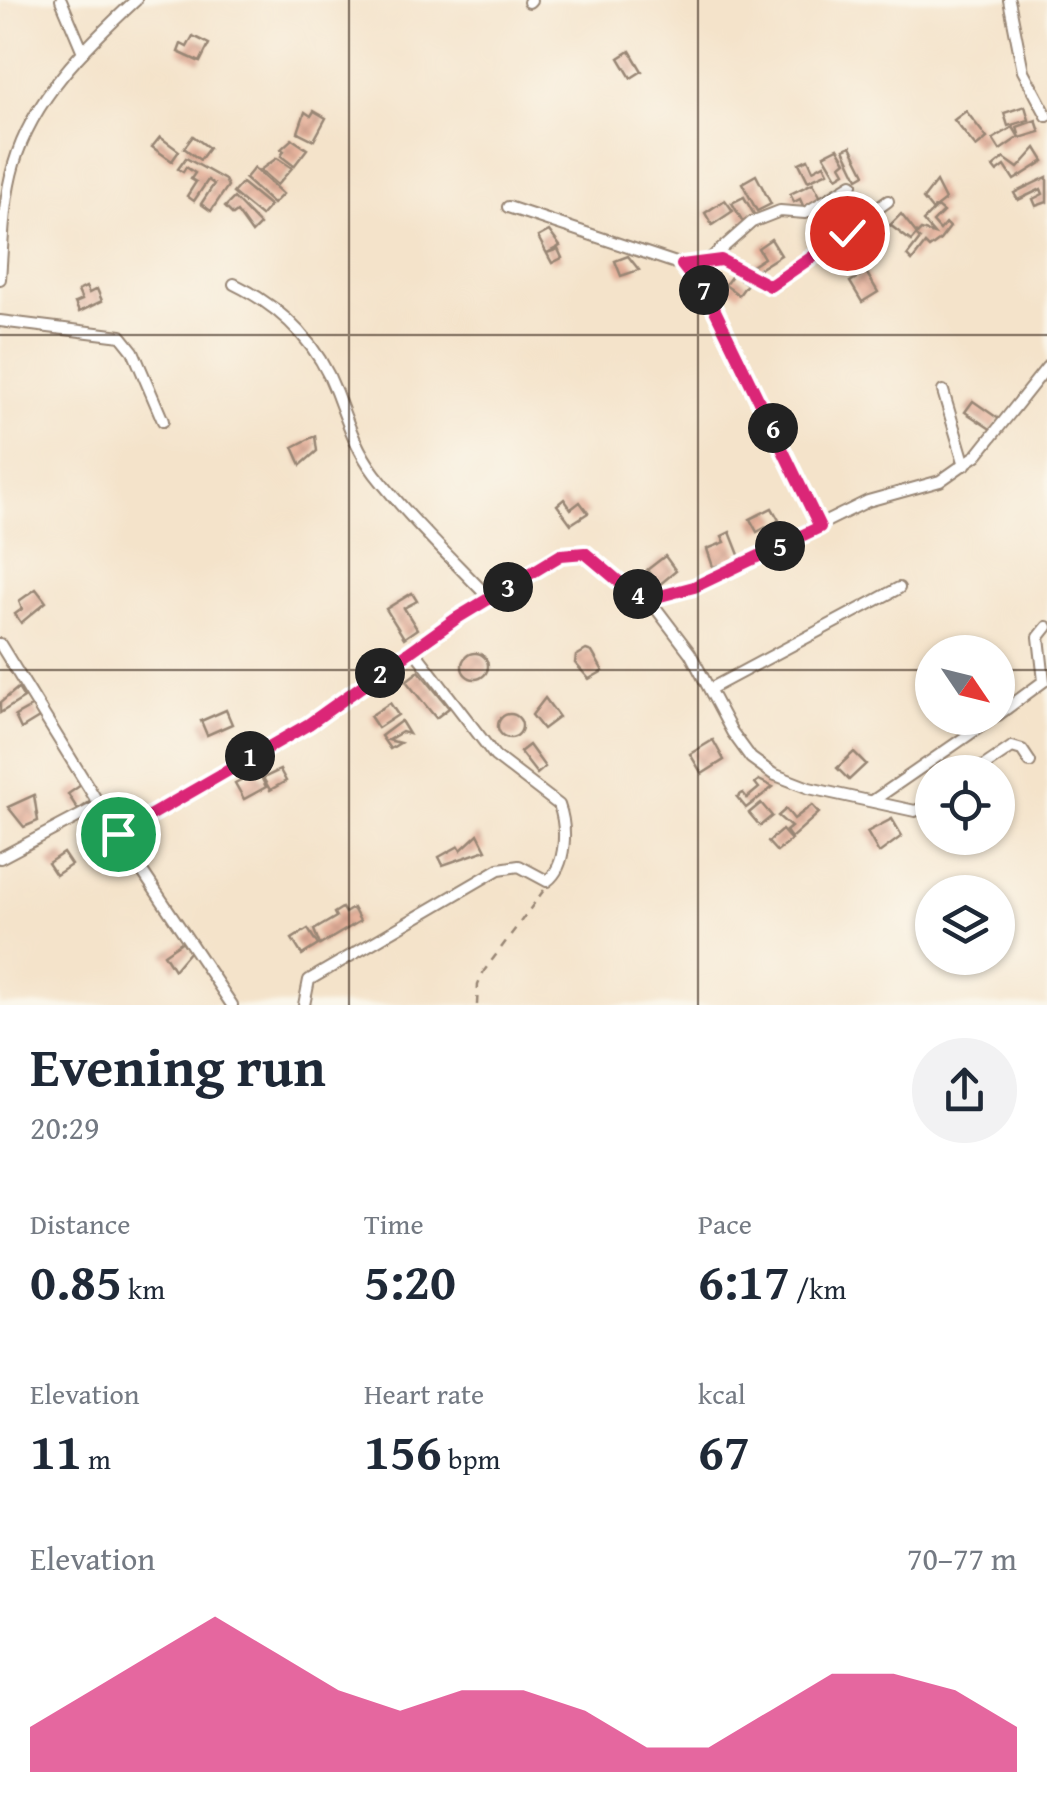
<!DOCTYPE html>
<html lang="en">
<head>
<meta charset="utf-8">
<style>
	:root { --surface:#fff; --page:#f2f2f3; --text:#1f2937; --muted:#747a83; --accent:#db2777 }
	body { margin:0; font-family:"Gentium Book Plus",serif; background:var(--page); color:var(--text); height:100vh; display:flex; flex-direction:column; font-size:38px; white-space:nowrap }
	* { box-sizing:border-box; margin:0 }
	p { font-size:32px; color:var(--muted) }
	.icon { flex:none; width:55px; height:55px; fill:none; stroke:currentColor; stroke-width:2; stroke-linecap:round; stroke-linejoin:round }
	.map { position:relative; height:1005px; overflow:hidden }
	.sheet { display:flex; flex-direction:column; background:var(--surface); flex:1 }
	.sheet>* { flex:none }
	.needle { width:65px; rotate:125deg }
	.tools { position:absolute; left:915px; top:635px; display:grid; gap:20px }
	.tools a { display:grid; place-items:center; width:100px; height:100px; border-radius:50%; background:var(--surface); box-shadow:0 2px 8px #0004; font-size:50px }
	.pin { position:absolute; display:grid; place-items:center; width:85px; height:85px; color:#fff; margin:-42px; border:5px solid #fff; border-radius:50%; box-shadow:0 2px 10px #0007 }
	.km { position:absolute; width:50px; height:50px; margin:-25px; border-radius:50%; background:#222; color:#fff; font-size:28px; line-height:50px; text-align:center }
	.round { display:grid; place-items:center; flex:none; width:105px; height:105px; border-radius:52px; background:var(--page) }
	.overview { display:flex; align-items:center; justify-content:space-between; height:170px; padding:0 30px }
	h1 { font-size:55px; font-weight:800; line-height:75px }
	.stats { display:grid; grid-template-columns:repeat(3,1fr); gap:15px; height:170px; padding:10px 30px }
	.stats div { display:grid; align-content:center }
	.stats b { font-size:50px; font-weight:800 }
	.stats small { font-size:28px; font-weight:400 }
	.stats p { font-size:28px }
	.chart { height:280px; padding:20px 30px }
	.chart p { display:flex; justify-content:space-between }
	.chart svg { width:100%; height:180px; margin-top:10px; fill:var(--accent); opacity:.7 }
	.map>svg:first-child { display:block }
	.building { fill:url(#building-cross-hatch) }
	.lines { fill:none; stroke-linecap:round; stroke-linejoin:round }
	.street-casing { stroke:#988674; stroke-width:14 }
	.path { stroke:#988674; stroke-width:2.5; stroke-dasharray:8 8; stroke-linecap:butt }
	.street { stroke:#fff; stroke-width:10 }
	.route-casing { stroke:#fff; stroke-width:20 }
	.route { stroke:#db2777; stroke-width:12 }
	.grid { fill:none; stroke:#3b2a1e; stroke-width:2.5; stroke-opacity:0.55 }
</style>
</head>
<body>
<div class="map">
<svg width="1047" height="1005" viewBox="0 0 1047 1005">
	<defs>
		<pattern id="building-cross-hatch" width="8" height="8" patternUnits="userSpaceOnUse" patternTransform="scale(2.5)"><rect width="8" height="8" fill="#e6b29c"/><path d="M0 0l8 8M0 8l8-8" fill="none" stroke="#c69986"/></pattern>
	</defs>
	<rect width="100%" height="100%" fill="#fbf7ec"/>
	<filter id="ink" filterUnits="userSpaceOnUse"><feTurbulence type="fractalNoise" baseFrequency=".01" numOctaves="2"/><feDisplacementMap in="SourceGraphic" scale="20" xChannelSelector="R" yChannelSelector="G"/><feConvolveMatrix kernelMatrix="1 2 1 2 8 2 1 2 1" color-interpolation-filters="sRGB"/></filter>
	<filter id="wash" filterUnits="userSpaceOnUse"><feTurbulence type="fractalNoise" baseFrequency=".0048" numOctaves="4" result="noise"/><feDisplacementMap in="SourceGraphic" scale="40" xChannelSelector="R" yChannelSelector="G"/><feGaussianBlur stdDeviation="2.25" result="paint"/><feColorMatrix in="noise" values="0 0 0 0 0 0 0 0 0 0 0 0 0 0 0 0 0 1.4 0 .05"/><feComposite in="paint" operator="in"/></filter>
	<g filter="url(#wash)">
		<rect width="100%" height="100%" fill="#f4e3ca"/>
		<g id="blocks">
			<g class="building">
				<path d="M193 36 209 44 200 62 178 52 181 44 187 47Z"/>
				<path d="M630 51 642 71 631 78 619 58Z"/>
				<path d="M1025 106 1029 120 1008 126 1004 113Z"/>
				<path d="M314 111 326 118 314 140 298 132 305 112 311 116Z"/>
				<path d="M966 111 987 138 976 147 954 120Z"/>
				<path d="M1036 120 1040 132 1020 138 1017 127Z"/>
				<path d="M1013 127 1019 137 1000 150 993 139Z"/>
				<path d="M193 136 209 148 200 160 184 148Z"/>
				<path d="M160 137 179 151 172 161 152 147Z"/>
				<path d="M292 139 307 149 294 166 281 156 284 151 281 149Z"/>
				<path d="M851 146 865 174 858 178 844 149Z"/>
				<path d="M838 148 846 161 841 165 845 172 837 177 824 155Z"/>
				<path d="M1036 148 1044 161 1014 180 1005 166 997 172 993 167 1004 158 1018 168Z"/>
				<path d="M186 158 225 180 228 186 211 211 201 204 214 184 208 180 194 201 187 196 196 182 191 179 195 173 186 167 183 172 178 169Z"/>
				<path d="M277 158 292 168 277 185 260 170Z"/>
				<path d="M808 159 813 170 824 164 828 172 808 181 799 163Z"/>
				<path d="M254 168 283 194 273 204 245 179Z"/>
				<path d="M756 175 771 204 757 211 742 183Z"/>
				<path d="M1047 177V202L1036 206 1033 199 1043 194 1041 189 1018 200 1014 193Z"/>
				<path d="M936 182 945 200 932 210 923 199Z"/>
				<path d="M242 183 270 206 261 216 233 193Z"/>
				<path d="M813 183 821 198 804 208 800 199 794 202 790 194Z"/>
				<path d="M858 190 871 211 848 225 841 213 832 219 825 207 847 194 854 205 847 210 851 216 864 208 854 192Z"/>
				<path d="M744 197 755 216 743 222 732 203Z"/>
				<path d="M234 198 260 225 252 233 237 212 233 215 225 207Z"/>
				<path d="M725 200 733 211 712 225 705 213Z"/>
				<path d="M822 207 831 222 840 216 843 221 827 232 815 212Z"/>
				<path d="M937 207 943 212 933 222 940 230 946 223 950 227 940 240 929 248 925 244 912 261 907 256 920 239 916 235 921 230 934 234 923 221Z"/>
				<path d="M901 214 917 234 911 241 890 225Z"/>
				<path d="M549 231 560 246 547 253 558 249 562 258 552 263 538 237Z"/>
				<path d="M771 239 781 255 754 272 750 267 764 258 758 248Z"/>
				<path d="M628 256 639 270 621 276 615 261Z"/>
				<path d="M866 272 878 292 862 302 850 282Z"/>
				<path d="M733 274 747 284 739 295 725 285Z"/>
				<path d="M86 287 89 293 97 289 102 301 79 312 75 303 82 300 78 291Z"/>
				<path d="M973 401 999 419 992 430 965 412Z"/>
				<path d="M315 436 317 451 301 465 293 447Z"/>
				<path d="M564 499 571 509 580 502 588 513 571 524 557 505Z"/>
				<path d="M772 508 779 520 757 532 750 519Z"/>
				<path d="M730 532 741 560 713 567 707 549 725 542 722 536Z"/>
				<path d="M665 556 676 571 659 585 647 570Z"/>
				<path d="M36 589 46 602 21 623 15 614 22 609 19 601Z"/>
				<path d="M412 593 417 601 404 608 417 629 404 638 386 609Z"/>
				<path d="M586 650 592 652 603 671 589 679 575 663 576 656Z"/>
				<circle cx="475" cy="666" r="13"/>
				<path d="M419 671 449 708 436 718 406 681Z"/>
				<path d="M18 688 24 698 0 713V703Z"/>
				<path d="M545 698 559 717 543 729 532 715Z"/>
				<path d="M390 703 398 715 378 728 370 716Z"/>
				<path d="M33 706 39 718 21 729 15 716Z"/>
				<path d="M226 710 232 724 207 735 201 721Z"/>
				<circle cx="510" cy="726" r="12"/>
				<path d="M401 721 409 734 402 732 388 740 400 743 390 749 381 736Z"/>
				<path d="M713 740 724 760 702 774 690 754Z"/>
				<path d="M529 745 545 767 537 774 520 752Z"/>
				<path d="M854 752 866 764 849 780 837 768Z"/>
				<path d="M280 770 286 781 270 790 263 778Z"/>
				<path d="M258 771 266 787 244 799 235 783Z"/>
				<path d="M759 780 773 787 746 808 737 797 743 793 747 798 759 788 755 783Z"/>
				<path d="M81 785 91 801 78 810 68 794Z"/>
				<path d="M34 795 38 821 24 827 8 807Z"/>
				<path d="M761 803 772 816 760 826 749 813Z"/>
				<path d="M812 805 819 813 791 838 786 831 791 827 778 816 786 809 794 819Z"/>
				<path d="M892 819 902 836 879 853 867 832Z"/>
				<path d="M782 830 791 840 777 852 768 842Z"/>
				<path d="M478 834 486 850 443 865 439 857 459 846 461 850Z"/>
				<path d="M63 853 71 865 56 875 48 863Z"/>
				<path d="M342 908 345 913 353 908 360 921 320 945 314 930 336 917 334 913Z"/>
				<path d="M308 929 318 945 302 955 292 939Z"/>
				<path d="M183 941 190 951 174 970 164 954Z"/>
			</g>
		</g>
	</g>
	<g filter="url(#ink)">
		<use href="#blocks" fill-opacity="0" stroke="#988674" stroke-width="2.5"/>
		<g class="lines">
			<defs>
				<g id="street">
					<path d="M61 0 83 52"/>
					<path d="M1009 0 1023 71 1047 116"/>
					<path d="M529 2 531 0"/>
					<path d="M508 207 682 265 711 302 820 527"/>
					<path d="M710 259 752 222 780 211 805 213 852 184"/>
					<path d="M682 265 721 260 770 287 888 201"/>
					<path d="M0 279C3 241 3 201 14 164 33 98 87 45 136 0"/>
					<path d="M234 284C281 307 317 342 336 392 347 421 356 449 375 474 409 518 451 558 489 598"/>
					<path d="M0 321 121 336 133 351 163 421"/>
					<path d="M943 391 965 465"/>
					<path d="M649 599 690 653 732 732 751 758 773 774 809 788 915 811 932 804"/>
					<path d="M0 644 118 835 232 1005"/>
					<path d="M710 689 899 588"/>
					<path d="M998 715 1044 681 1039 637 1047 627"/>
					<path d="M975 772 1012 747 1022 750 1030 762"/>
					<path d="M874 800 993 718"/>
					<path d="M118 835 309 724 457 618 561 555 585 553 623 585 649 599 694 587 868 501 940 481 977 455 1047 367"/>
					<path d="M0 858 100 805"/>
					<path d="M304 1005 309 980 499 869 519 866 547 881C567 866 567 827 559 805L495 756 412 648"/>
				</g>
			</defs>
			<use href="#street" class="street-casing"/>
			<path class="path" d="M477 1005 478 984 484 971 544 890"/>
			<use href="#street" class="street"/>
		</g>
	</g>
	<g class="lines" filter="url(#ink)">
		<defs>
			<path id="route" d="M118 834 309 724 457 618 561 555 585 553 623 585 649 599 694 587 820 527 711 302 682 265 721 260 770 286 847 233"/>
		</defs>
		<use href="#route" class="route-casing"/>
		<use href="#route" class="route"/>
	</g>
	<path class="grid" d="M349 0V1005M698 0V1005M0 335H1047M0 670H932M998 670H1047"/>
</svg>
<div class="tools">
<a><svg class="needle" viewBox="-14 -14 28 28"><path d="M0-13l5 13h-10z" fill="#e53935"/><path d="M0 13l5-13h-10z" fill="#747a83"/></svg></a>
<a><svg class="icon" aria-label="locate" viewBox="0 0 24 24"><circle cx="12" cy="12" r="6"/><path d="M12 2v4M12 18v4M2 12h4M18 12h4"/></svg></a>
<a><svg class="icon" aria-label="layers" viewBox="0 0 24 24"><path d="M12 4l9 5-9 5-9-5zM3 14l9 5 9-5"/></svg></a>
</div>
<div class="pin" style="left:118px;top:834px;background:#1e9e55"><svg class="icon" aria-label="arrive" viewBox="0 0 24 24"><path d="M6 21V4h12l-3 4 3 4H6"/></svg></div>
<div class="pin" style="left:847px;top:233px;background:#d93025"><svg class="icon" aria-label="check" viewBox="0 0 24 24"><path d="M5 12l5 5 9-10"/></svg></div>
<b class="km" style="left:250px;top:756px">1</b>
<b class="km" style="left:380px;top:673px">2</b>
<b class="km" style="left:508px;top:587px">3</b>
<b class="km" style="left:638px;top:594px">4</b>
<b class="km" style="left:780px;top:546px">5</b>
<b class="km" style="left:773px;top:428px">6</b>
<b class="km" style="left:704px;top:290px">7</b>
</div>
<section class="sheet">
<div class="overview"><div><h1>Evening run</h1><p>20:29</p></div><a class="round"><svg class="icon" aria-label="share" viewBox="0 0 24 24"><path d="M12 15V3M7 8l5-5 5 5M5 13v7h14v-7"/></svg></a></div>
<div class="stats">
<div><p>Distance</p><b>0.85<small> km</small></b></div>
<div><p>Time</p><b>5:20</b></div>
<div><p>Pace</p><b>6:17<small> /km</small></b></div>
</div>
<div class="stats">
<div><p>Elevation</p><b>11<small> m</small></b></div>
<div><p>Heart rate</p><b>156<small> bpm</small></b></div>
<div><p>kcal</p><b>67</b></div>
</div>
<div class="chart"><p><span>Elevation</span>70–77 m</p>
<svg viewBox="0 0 160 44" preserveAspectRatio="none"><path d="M0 44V33L10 24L20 15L30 6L40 15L50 24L60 29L70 24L80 24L90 29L100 38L110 38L120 29L130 20L140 20L150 24L160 33V44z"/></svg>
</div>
</section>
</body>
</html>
